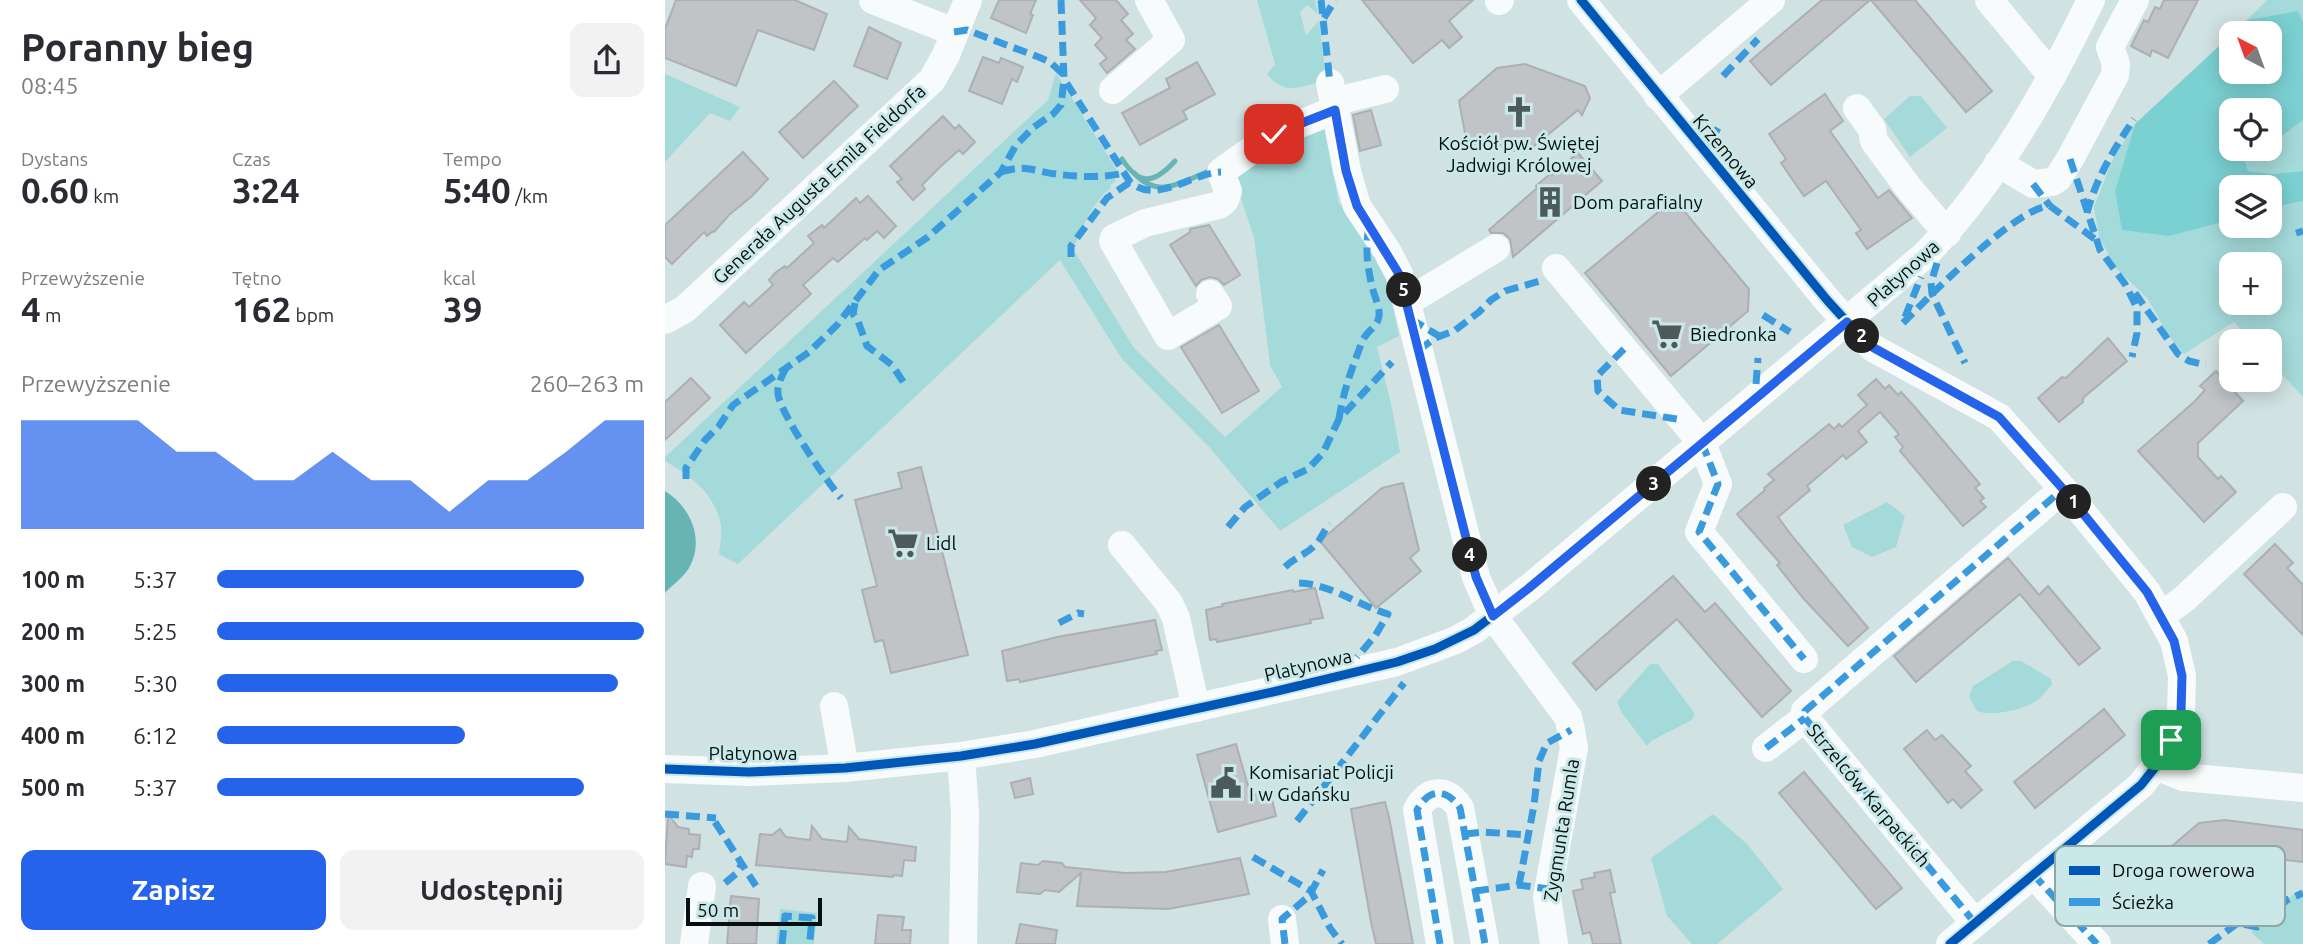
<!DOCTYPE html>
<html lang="pl">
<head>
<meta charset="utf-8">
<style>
	:root { --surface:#fff; --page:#f2f2f3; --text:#2b2b33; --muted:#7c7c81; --accent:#2563eb }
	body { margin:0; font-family:Ubuntu,sans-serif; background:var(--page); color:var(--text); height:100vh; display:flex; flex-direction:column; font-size:26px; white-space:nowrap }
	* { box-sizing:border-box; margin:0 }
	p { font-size:23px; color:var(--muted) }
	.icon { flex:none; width:38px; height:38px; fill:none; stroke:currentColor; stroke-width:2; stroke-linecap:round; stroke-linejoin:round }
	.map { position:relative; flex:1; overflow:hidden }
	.details { display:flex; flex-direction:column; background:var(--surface); width:665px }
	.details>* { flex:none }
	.needle { width:46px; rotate:319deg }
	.controls { position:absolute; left:1554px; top:21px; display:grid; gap:14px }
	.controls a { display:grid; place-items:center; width:63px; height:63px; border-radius:14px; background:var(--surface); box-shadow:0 4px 18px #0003; font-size:35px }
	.scale { position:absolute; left:21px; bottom:18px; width:136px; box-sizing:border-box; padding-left:7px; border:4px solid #061010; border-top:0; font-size:19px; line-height:24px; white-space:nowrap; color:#061010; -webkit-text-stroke:5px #cbe8e8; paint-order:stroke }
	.pin { position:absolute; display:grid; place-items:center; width:60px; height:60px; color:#fff; margin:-30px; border-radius:14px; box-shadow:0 4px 10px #0006 }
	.km { position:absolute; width:35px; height:35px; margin:-18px; border-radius:50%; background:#222; color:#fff; font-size:19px; line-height:35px; text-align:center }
	.round { display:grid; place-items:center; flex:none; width:74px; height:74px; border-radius:14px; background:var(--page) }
	.head { display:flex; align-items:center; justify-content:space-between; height:119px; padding:0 21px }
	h1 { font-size:38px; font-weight:700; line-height:52px }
	.metrics { display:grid; grid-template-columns:repeat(3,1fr); gap:10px; height:119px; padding:7px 21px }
	.metrics div { display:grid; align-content:center }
	.metrics b { font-size:35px; font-weight:700 }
	.metrics small { font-size:19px; font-weight:400 }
	.metrics p { font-size:19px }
	.chart { height:196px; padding:14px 21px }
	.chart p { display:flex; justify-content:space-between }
	.chart svg { width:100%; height:126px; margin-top:7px; fill:var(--accent); opacity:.7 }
	.cta { display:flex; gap:14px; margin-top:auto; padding:14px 21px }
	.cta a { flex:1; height:80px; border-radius:14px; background:var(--accent); color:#fff; font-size:28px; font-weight:700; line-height:80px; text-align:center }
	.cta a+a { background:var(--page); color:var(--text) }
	ul { padding:0 21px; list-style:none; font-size:23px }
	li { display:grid; grid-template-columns:112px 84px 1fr; align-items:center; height:52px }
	li i { height:18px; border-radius:9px; background:var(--accent) }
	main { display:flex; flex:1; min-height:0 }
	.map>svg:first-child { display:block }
	.green { fill:#a5dada; fill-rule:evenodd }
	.forest { fill:#7bd0d2 }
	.water { fill:#67b4b5 }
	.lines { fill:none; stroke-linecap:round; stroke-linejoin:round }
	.stream { stroke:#67b4b5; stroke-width:5 }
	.building { fill:#c0c4c7; stroke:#acb0b3; stroke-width:2 }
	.minor { stroke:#f8fbfb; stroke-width:28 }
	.quiet { stroke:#399ade; stroke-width:7; stroke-dasharray:14 7; stroke-linecap:butt }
	.cycleway-casing { stroke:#cbe8e8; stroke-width:13 }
	.cycleway { stroke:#0057b8; stroke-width:9 }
	.route-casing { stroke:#fff; stroke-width:14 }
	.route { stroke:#2563eb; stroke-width:9 }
	.labels { text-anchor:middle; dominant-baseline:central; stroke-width:6; stroke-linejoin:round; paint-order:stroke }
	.poi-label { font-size:19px; fill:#061010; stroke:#cbe8e8; text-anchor:start }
	.street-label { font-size:19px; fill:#061010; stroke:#cbe8e8 }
	.key { fill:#cbe8e8; stroke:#90a7a7; stroke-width:2 }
	.key-label { font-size:19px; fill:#061010 }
</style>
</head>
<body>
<main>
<section class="details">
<div class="head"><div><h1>Poranny bieg</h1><p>08:45</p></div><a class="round"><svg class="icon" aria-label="share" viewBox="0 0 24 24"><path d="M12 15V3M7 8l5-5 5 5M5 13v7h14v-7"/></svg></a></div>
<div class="metrics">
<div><p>Dystans</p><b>0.60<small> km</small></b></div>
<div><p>Czas</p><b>3:24</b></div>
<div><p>Tempo</p><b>5:40<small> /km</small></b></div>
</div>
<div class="metrics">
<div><p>Przewyższenie</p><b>4<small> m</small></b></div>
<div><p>Tętno</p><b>162<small> bpm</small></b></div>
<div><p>kcal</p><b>39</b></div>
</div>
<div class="chart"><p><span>Przewyższenie</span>260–263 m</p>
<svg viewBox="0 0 160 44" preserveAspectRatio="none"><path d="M0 44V6L10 6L20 6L30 6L40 17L50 17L60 27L70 27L80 17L90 27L100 27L110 38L120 27L130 27L140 17L150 6L160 6V44z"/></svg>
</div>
<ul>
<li><b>100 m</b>5:37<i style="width:86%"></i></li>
<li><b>200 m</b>5:25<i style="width:100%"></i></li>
<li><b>300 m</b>5:30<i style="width:94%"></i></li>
<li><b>400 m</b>6:12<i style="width:58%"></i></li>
<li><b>500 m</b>5:37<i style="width:86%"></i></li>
</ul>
<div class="cta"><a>Zapisz</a><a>Udostępnij</a></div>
</section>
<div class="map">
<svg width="1638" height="944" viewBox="0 0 1638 944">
	<rect width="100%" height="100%" fill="#d1e2e2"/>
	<g class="green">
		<path d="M592 0H650L653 14 642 5 635 12 641 35 654 21 661 80C636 86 621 97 602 74L610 64Z"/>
		<path d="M1602 0H1638V22L1633 11 1582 20Z"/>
		<path d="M391 73 455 175 449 178 451 181 445 185 446 188C428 201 417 228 408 249L469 348 560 437 617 387 605 365 589 237 568 175 625 141 661 123 673 201 721 275 734 336 712 347 727 408 735 452 615 531 546 449 457 359 395 260 73 564 54 554C55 544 58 530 55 521 48 492 24 475 0 461V457L383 100Z"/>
		<path d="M0 74 75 107 65 121 45 113 0 162Z"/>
		<path d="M1245 96H1256L1282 128 1245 157 1219 119Z"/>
		<path d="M1638 120V171L1608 174 1583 171 1580 162 1600 149H1605V145Z"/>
		<path d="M1470 124 1450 191 1504 236 1566 220V226H1605V208L1638 201V397L1605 361V341H1587L1569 322 1519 354 1503 335 1483 299 1450 267 1434 236 1429 207 1447 161ZM1566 264H1605V303H1566Z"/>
		<path d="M1222 502 1240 516 1231 547 1207 557 1187 547 1178 525Z"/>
		<path d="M1348 661H1356L1386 679 1387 685C1381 691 1376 698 1370 702 1356 710 1327 717 1312 711L1304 697 1308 686Z"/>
		<path d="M985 664H993L1030 714 1027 720 986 741 982 746 957 713 952 702Z"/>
		<path d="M1048 814 1083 845 1118 889 1052 944H1027L1002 916 986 858Z"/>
		<path d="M1631 892 1638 893V944H1599L1586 932Z"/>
		<path d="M115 909 152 913 149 944H111Z"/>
	</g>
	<path class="forest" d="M1633 11 1638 22V120L1605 145V110H1566V149H1600L1580 161 1583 171 1608 174 1638 171V201L1605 208V187H1566V220L1504 236 1457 230 1450 191 1470 124 1566 35V72H1605V33H1568L1582 20Z"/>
	<path class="water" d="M0 491C26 507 40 540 24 568 19 577 7 585 0 593Z"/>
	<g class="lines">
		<g class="stream">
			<path d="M457 159C475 187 490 183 510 161"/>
			<path d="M469 173C493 200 516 182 544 171"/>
		</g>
	</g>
	<g class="building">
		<path d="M11 0H130L162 14 149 50 93 30 71 86 0 58V29Z"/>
		<path d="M334 0H371L365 14 368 15 361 33 326 18Z"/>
		<path d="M415 0H451L463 14 456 20 468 34 461 40 470 49 442 73 435 64 442 58 430 45 437 38 425 25 431 18Z"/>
		<path d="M697 0H808L784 21 797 37 784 48 777 40 748 63Z"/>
		<path d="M1157 0H1205L1106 85 1085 61Z"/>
		<path d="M1206 0H1250L1327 91 1301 112Z"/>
		<path d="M1499 0H1533L1503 58 1487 50 1485 56 1466 46 1479 20 1483 22 1490 7 1495 9Z"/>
		<path d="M204 27 236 43 222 79 189 66Z"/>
		<path d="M318 57 334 63 336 58 358 67 352 82 347 79 337 104 304 91Z"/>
		<path d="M532 62 550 94 518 111 522 119 475 145 457 113 505 88 501 79Z"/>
		<path d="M860 64 920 86 925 98 917 115 913 110 868 147 859 151H849L819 138 803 149 794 101 832 68Z"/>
		<path d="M169 81 193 106 138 158 114 132Z"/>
		<path d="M1160 94 1178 121 1165 131 1213 198 1224 190 1247 218 1202 249 1191 233 1196 230 1161 181 1139 196 1116 163 1121 159 1104 134Z"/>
		<path d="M706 110 716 145 695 151 688 115Z"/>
		<path d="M278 116 290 129 294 125 310 142 298 154 294 150 275 167 257 185 260 189 248 200 232 182 237 179 225 166Z"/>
		<path d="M78 152 103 179 87 196 64 215 49 232 48 231 42 236 39 232 7 264 0 257V225Z"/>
		<path d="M913 153 937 181 848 257 845 239 838 233H826L824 230 872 188 871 186 886 173 887 175Z"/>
		<path d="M203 196 231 226 219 238 212 231 202 240 200 238 173 262 168 258 138 285 146 294 81 353 55 325 79 302 84 307 108 285 104 280 110 273 120 266 122 268 149 243 143 236 157 225 159 228 191 198 195 203Z"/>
		<path d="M1009 199 1084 289 1083 311 1006 376 920 273Z"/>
		<path d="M544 225 575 275 559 285 553 279 545 277 536 280 531 286 505 245 525 232V229Z"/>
		<path d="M554 325 594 391 557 413 516 347Z"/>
		<path d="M1443 338 1462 361 1418 398V402L1394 422 1373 398 1397 377 1401 378Z"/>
		<path d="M1551 371 1578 401 1533 443V457L1553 479 1556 476 1571 492 1539 522 1473 451 1529 402 1540 390 1535 386Z"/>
		<path d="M26 378 45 398 0 440V402Z"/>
		<path d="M1211 379 1220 389 1224 385 1233 395 1236 392 1248 405 1315 484 1310 488 1319 498 1315 501 1321 507 1298 526 1235 451 1238 447 1230 437 1234 434 1215 412 1193 431 1202 442 1181 459 1178 455 1142 486 1145 490 1113 517 1127 536 1203 628 1183 646 1138 598 1112 565 1115 563 1072 514 1100 490 1099 488 1109 480 1103 474 1164 424 1169 429 1174 424 1177 427 1202 405 1193 395Z"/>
		<path d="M256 467 303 655 226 673 218 640 210 642 197 590 212 586 190 500 237 488 233 473Z"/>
		<path d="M738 483 754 550 745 558 756 571 711 608 655 541 717 488Z"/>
		<path d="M1610 544 1628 563 1622 568 1638 585V635L1579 574Z"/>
		<path d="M1343 558 1374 595 1383 586 1435 648 1414 665 1355 594 1251 682 1229 656Z"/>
		<path d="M1008 576 1040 612 1050 603 1126 691 1097 717 1012 619 931 690 908 663Z"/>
		<path d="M650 588 658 618 645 620 646 623 552 642 551 639 545 640 541 610 558 606 557 604 628 590V592Z"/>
		<path d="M490 620 497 650 491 651 492 654 355 682 354 679 342 681 337 651 392 637Z"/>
		<path d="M1439 709 1460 735 1370 808 1349 782Z"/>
		<path d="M1262 730 1270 740 1277 735 1306 766 1300 771 1317 790 1296 808 1288 799 1283 803 1239 749Z"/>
		<path d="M571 744 586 796 605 791 611 816 553 832 532 755Z"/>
		<path d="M1139 772 1237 888 1211 909 1114 793Z"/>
		<path d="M365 778 368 794 350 798 346 783Z"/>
		<path d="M720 802 724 817 748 944H711L706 922 686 809Z"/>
		<path d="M3 814 13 827 24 829V834L35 835 34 849H28L27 857 22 856 21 867 0 864Z"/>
		<path d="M1560 820 1638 830V862L1556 852 1538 861 1464 924 1444 900 1534 823Z"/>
		<path d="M147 826 157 839 182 842 184 827 194 839 251 847 250 861 239 860 237 876 228 875V877L91 865 95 834 107 835 115 829 121 837 145 840Z"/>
		<path d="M575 858 584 894 503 909 412 906 416 873 394 892 380 890 375 894 352 892 356 863 373 865 378 861 397 863 400 867 460 873 501 872Z"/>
		<path d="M945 870 950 892 945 893 956 944H928L925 932 918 934 908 891 918 889 916 880 930 877 929 873Z"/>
		<path d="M66 896 94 899 91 944H62Z"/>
		<path d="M213 915 239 917 237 930H246L245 944H210Z"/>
		<path d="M355 924 392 930 390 944H351Z"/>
	</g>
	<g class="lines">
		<g class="minor">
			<path d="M208 0 289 32"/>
			<path d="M916 0 1162 300 1182 322 1208 348 1334 417 1398 489 1482 592 1509 641 1517 676 1516 712 1506 740 1491 766 1476 785 1285 944"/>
			<path d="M1324 0 1387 76"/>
			<path d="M834 1 835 0"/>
			<path d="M665 83 682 171 692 206 722 251 734 274 741 299 811 577 828 616 903 717 906 730 909 748 882 897 889 944"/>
			<path d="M448 90 506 40 484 0"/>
			<path d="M993 96 1106 0"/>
			<path d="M668 102 720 89"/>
			<path d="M1192 108 1207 129 1209 141 1243 187 1282 233"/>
			<path d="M1333 163 1368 184 1387 182 1393 178 1405 159 1450 75 1451 64 1445 47 1470 0"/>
			<path d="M891 268 1037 443 1053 484 1034 532 1139 659"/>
			<path d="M545 294 553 306 503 336 448 241 449 238 480 223 554 205 560 200 563 191 556 172 609 134 670 110"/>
			<path d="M742 302 831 248"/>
			<path d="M0 320 20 309 267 80 281 55 303 0"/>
			<path d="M457 545 504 603 511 618 531 708"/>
			<path d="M1497 615 1519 599 1618 507"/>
			<path d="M169 706 180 768"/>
			<path d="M1101 748 1140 718"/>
			<path d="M296 756 300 813 298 944"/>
			<path d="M1491 766 1518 777 1638 788"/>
			<path d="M0 769 84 772 180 768 296 756 370 744 732 662 791 640 809 630 864 588 1260 255C1330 183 1382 90 1426 0"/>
			<path d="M1368 874 1432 944"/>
			<path d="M617 919 620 944"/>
			<path d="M1310 923 1140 718V711L1398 489"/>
			<path d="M29 944 37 886"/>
			<path d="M775 944 752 810C763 789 781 787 795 808L820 944"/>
		</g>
		<g class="quiet">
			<path d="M396 0 399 79 465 182C492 205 526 173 556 172"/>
			<path d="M656 0 665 83"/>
			<path d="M659 18 670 0"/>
			<path d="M289 32 302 30 376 58 385 62 398 74"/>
			<path d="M1058 76 1093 39"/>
			<path d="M1036 148 1045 142 1053 128"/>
			<path d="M1405 159 1435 250 1460 284 1472 308V333L1467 357"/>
			<path d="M336 172C362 164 367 171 391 174 413 177 438 178 459 173"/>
			<path d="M1368 184 1385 206"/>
			<path d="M1422 213C1431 178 1449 149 1469 119"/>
			<path d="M1631 233 1638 231"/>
			<path d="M406 257V246L442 198 465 182"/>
			<path d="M1272 263 1266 283 1267 294 1300 363"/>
			<path d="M1470 293 1513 354 1524 361 1541 365"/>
			<path d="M190 303 188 314 193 321 202 346 227 365 241 386"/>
			<path d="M1098 315 1125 332"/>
			<path d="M1240 317 1256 277"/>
			<path d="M746 319 774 336"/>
			<path d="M1238 323C1264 297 1351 207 1385 206L1431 240"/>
			<path d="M959 349 932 376 933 391 954 410 1018 420"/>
			<path d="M754 350 770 338 789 331 814 312 826 300 840 291 875 281"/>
			<path d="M121 368C117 376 112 384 113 394 115 413 162 482 176 498"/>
			<path d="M1091 384 1093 358"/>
			<path d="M674 419C678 392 687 368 697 342 701 331 713 327 714 316 715 307 710 298 708 290 702 267 700 248 704 226"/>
			<path d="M1037 443 1053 484 1034 532 1139 659"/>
			<path d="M21 479V468L40 440 54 426 68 405 144 352 172 325 214 270 263 237 336 172 351 145 369 127 388 114 396 105 399 79"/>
			<path d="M563 527 580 507 616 482 643 469 658 453 674 419 727 362"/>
			<path d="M620 567C630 557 643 554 652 543 657 537 659 530 665 524"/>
			<path d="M634 583C666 584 692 605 723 614L710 636 692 657"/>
			<path d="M394 623 413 613 419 614"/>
			<path d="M1101 748 1140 718"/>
			<path d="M0 814 51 818"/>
			<path d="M632 821 739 683"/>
			<path d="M50 822 91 886"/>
			<path d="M800 834 818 832 863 835"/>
			<path d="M588 857 646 891 665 928 677 944"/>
			<path d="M1368 874 1432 944"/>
			<path d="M60 883 72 873 76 865"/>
			<path d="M854 885 869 805 874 761 882 743 906 730"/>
			<path d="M810 891 854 885 884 889"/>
			<path d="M1310 923 1140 718V711L1398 489"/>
			<path d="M117 944 120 916 147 918 145 940 140 944"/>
			<path d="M620 944 617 919 644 896 658 870"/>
			<path d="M775 944 752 810C763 789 781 787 795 808L820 944"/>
			<path d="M1544 944 1573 923 1592 927 1622 900 1638 893"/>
		</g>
		<defs>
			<g id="cycleway">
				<path d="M916 0 1162 300 1182 322 1208 348 1334 417 1398 489 1482 592 1509 641 1517 676 1516 712 1506 740 1491 766 1476 785 1285 944"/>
				<path d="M0 769 84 772 180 768 296 756 370 744 612 691 732 662 770 649 809 630 864 588 1182 322"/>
			</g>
		</defs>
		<use href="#cycleway" class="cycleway-casing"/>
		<use href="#cycleway" class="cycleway"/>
	</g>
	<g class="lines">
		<defs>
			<path id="route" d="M609 134 670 110 681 171 692 206 734 274 811 577 828 616 864 588 1182 322 1209 348 1334 417 1398 489 1482 592 1509 641 1517 676 1516 712 1506 740"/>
		</defs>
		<use href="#route" class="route-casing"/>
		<use href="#route" class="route"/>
	</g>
	<defs>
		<symbol id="church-bare" viewBox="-9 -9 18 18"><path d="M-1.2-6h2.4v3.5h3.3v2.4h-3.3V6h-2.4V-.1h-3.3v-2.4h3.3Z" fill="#4d5a5a" stroke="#cbe8e8" stroke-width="2.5" paint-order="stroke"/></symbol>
		<symbol id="building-bare" viewBox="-9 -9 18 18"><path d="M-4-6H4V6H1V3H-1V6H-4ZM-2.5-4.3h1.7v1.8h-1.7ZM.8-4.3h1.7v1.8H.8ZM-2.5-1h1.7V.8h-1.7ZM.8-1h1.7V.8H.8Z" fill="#4d5a5a" stroke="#cbe8e8" stroke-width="2.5" paint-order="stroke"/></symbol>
		<symbol id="supermarket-bare" viewBox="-9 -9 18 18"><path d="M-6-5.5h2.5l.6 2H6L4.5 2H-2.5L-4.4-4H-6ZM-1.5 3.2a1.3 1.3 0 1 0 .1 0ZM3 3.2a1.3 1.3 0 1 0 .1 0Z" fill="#4d5a5a" stroke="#cbe8e8" stroke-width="2.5" paint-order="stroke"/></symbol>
		<symbol id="civic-bare" viewBox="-9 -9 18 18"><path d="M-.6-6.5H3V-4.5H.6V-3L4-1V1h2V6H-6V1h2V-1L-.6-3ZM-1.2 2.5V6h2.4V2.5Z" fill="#4d5a5a" stroke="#cbe8e8" stroke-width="2.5" paint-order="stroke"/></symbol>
	</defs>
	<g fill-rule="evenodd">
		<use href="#church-bare" x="832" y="90" width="44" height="44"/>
		<use href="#building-bare" x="863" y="180" width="44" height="44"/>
		<use href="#supermarket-bare" x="980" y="312" width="44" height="44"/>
		<use href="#supermarket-bare" x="216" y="521" width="44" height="44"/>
		<use href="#civic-bare" x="539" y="761" width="44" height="44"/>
	</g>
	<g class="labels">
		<g class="poi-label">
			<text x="854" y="143" text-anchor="middle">Kościół pw. Świętej<tspan x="854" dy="22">Jadwigi Królowej</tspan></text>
			<text x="908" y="202">Dom parafialny</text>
			<text x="1025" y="334">Biedronka</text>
			<text x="261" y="543">Lidl</text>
			<text x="584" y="772">Komisariat Policji<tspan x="584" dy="22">I w Gdańsku</tspan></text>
		</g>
		<g class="street-label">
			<text transform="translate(1061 151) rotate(50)">Krzemowa</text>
			<text transform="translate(154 184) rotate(-43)">Generała Augusta Emila Fieldorfa</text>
			<text transform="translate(1238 273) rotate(-42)">Platynowa</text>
			<text transform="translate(643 665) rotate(-13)">Platynowa</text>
			<text x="88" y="753">Platynowa</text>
			<text transform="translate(1204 795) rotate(50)">Strzelców Karpackich</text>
			<text transform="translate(896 830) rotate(-81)">Zygmunta Rumla</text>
		</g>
	</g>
	<rect x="1390" y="846" width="230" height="80" rx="10" class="key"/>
	<rect x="1404" y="866" width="31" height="9" fill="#0057b8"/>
	<rect x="1404" y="898" width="31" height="8" fill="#399ade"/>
	<g class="key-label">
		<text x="1447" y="877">Droga rowerowa</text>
		<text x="1447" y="909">Ścieżka</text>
	</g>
</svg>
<div class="controls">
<a><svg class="needle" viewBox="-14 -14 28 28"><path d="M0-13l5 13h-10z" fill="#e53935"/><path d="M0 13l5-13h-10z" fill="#7c7c81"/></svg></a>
<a><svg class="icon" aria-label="locate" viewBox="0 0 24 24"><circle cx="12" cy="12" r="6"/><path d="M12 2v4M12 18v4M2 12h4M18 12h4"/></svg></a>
<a><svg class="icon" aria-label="layers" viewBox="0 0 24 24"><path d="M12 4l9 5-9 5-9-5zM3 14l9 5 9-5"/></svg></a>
<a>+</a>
<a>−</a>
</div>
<div class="scale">50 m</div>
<div class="pin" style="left:1506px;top:740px;background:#1e9e55"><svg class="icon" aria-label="arrive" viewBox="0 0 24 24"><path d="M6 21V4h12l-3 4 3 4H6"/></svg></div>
<div class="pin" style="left:609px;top:134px;background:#d93025"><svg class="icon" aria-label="check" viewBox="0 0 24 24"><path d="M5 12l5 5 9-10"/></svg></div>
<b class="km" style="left:1409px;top:502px">1</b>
<b class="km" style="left:1197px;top:336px">2</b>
<b class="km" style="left:989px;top:484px">3</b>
<b class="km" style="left:805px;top:555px">4</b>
<b class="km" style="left:739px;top:290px">5</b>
</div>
</main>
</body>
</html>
